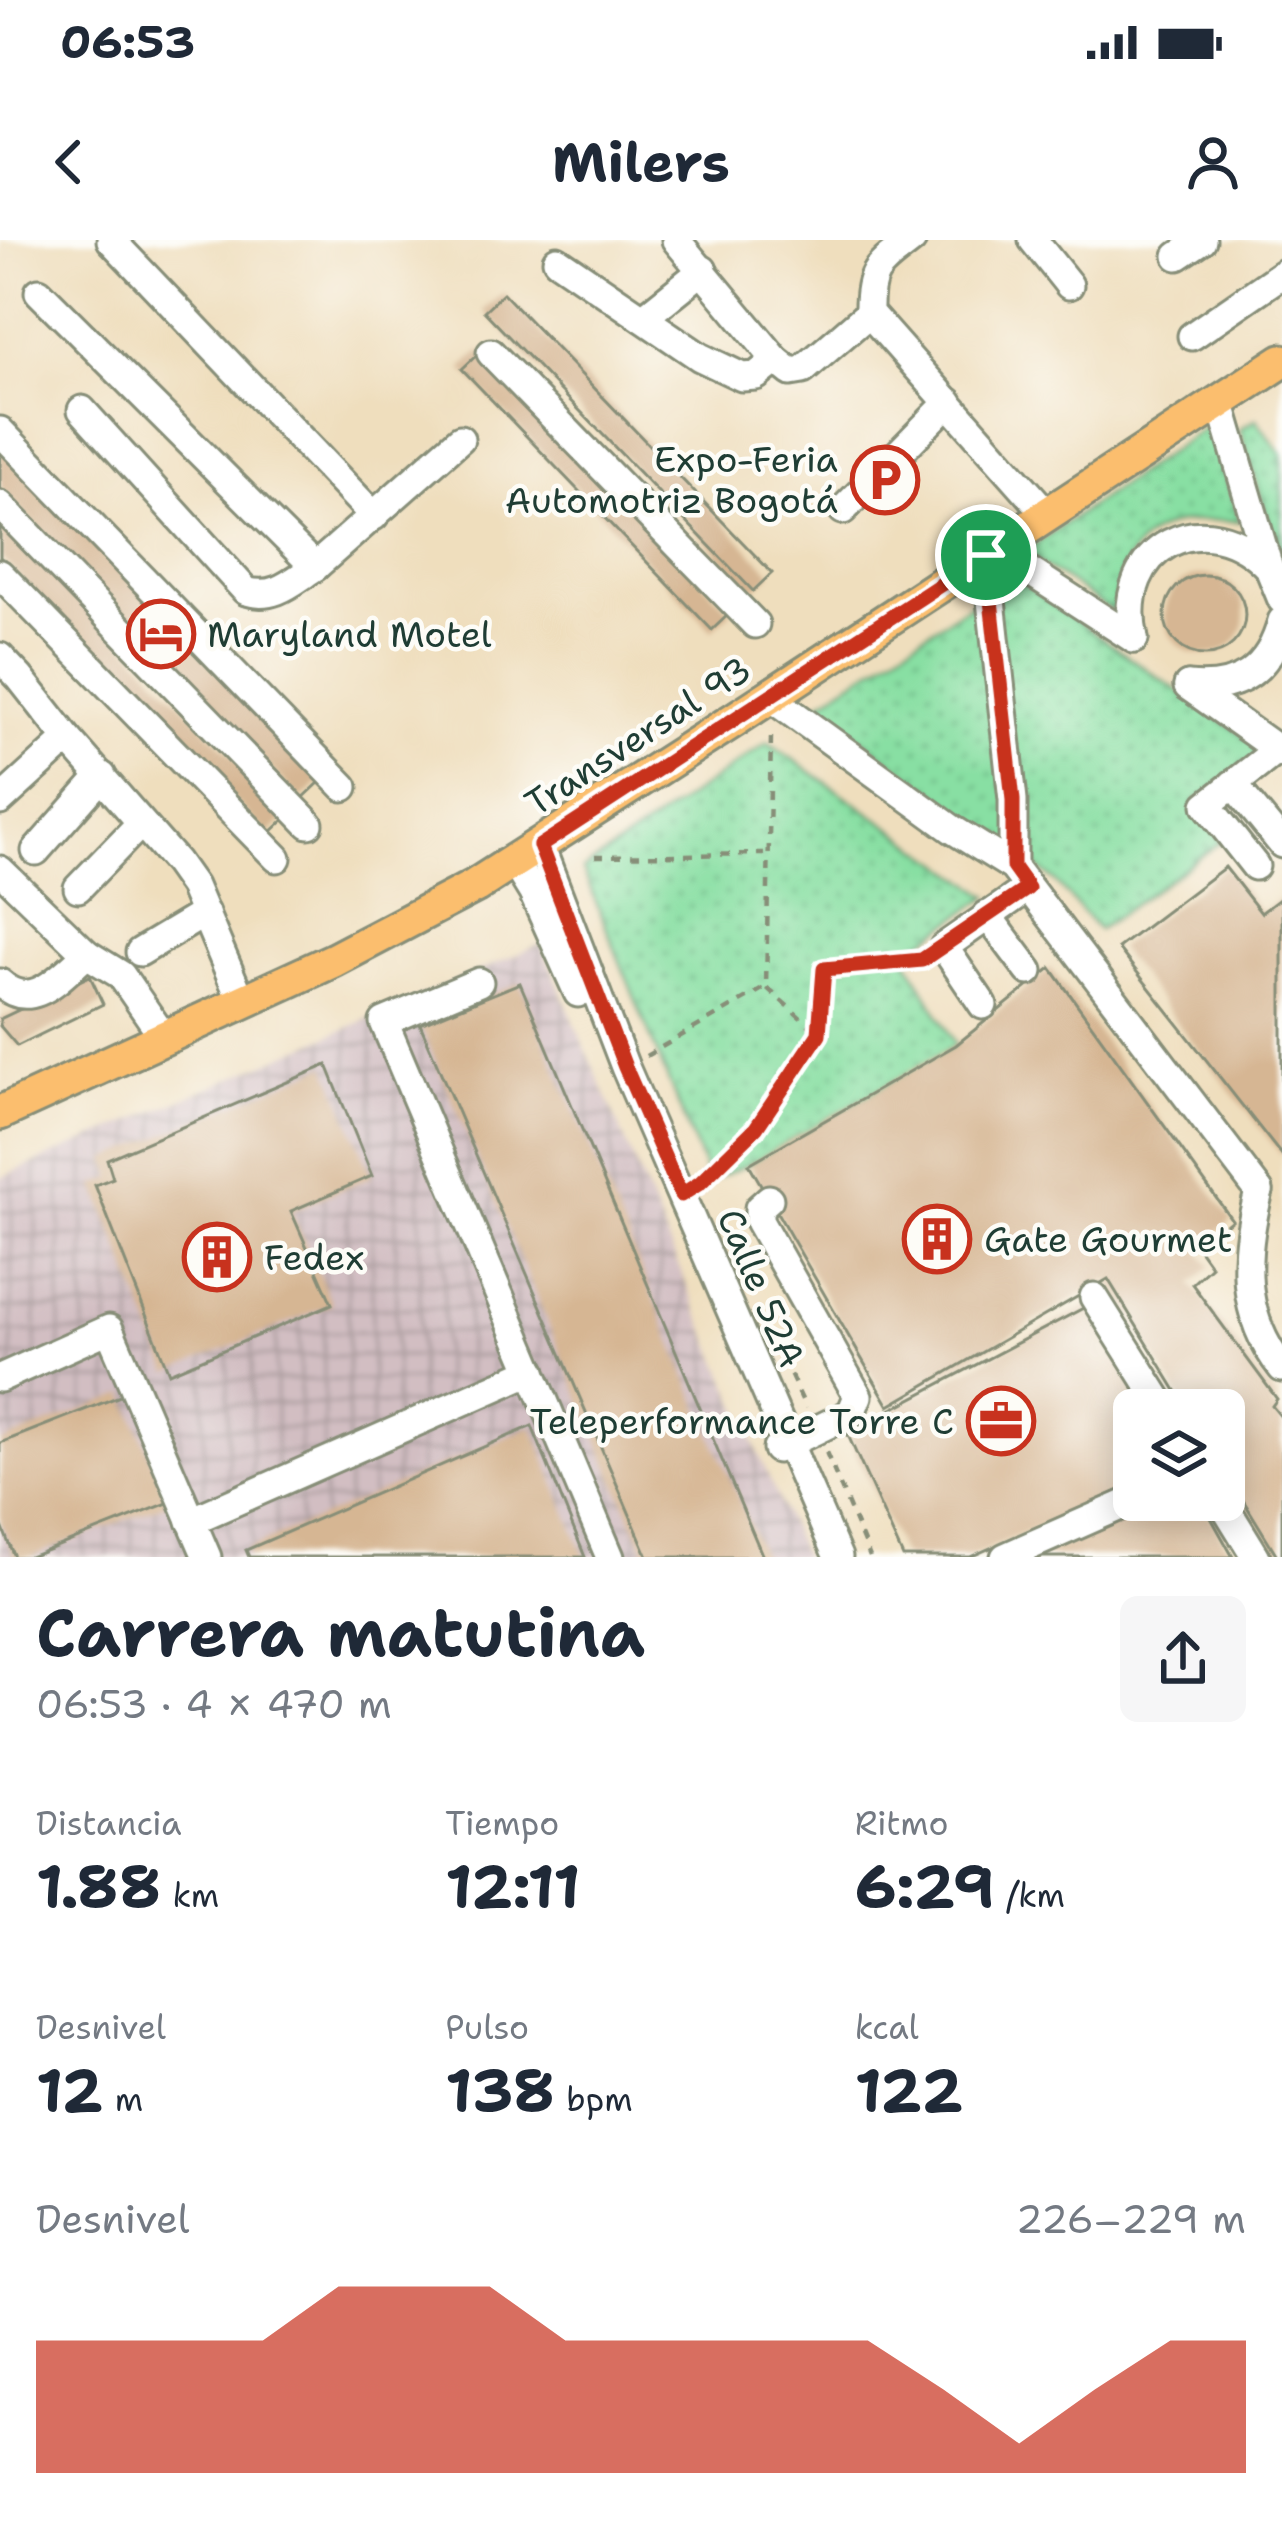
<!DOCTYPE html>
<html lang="es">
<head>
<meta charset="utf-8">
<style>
	:root { --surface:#fff; --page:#f6f6f7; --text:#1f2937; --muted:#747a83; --accent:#c8321e }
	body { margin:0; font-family:"Shantell Sans",sans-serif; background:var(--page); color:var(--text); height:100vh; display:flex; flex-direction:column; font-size:45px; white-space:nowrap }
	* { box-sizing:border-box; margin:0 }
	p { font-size:39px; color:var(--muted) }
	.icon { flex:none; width:66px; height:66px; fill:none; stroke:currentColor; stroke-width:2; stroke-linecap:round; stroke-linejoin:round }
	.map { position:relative; height:1317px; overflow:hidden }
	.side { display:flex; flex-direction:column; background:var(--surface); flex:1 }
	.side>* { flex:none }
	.fabs { position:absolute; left:1113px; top:1149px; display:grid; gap:24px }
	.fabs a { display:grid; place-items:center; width:132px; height:132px; border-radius:18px; background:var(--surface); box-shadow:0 6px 30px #0003; font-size:60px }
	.pin { position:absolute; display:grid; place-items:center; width:102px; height:102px; color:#fff; margin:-51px; border:6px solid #fff; border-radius:50%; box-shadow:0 3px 12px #0007 }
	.round { display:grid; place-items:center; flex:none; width:126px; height:126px; border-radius:18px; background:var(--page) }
	.summary { display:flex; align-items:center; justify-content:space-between; height:204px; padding:0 36px }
	h1 { font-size:66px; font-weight:700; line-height:90px }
	.figures { display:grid; grid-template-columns:repeat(3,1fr); gap:18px; height:204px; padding:12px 36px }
	.figures div { display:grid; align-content:center }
	.figures b { font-size:60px; font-weight:700 }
	.figures small { font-size:33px; font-weight:400 }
	.figures p { font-size:33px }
	.chart { height:336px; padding:24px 36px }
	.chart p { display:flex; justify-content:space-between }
	.chart svg { width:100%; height:216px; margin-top:12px; fill:var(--accent); opacity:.7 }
	.status { display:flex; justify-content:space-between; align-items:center; height:84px; padding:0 60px; background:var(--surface); direction:ltr }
	.status svg { height:33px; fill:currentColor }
	header { display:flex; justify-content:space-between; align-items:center; height:156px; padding:0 36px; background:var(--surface); font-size:54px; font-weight:700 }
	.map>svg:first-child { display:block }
	.industrial { fill:url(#industrial-grid) }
	.park { fill:url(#park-dots); stroke:#548e6c; stroke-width:3 }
	.building { fill:#d6b693 }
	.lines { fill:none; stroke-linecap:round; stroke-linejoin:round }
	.minor-casing { stroke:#878e78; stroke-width:33 }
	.major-casing { stroke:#878e78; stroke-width:39 }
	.path { stroke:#878e78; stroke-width:4.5; stroke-dasharray:9 9; stroke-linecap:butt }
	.minor { stroke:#fff; stroke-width:27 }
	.major { stroke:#fbbe6e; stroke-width:33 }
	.route-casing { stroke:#fff; stroke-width:24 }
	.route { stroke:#c8321e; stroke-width:15 }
	.labels { text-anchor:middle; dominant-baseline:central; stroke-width:9; stroke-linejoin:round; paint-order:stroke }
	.poi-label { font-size:36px; fill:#1f3d34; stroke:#fdfcf7; text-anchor:start }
	.street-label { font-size:36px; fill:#1f3d34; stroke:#fdfcf7 }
</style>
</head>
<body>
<div class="status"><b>06:53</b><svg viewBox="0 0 49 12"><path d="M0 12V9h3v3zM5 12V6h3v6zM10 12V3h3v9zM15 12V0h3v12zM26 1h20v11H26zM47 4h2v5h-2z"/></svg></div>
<header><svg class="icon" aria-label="back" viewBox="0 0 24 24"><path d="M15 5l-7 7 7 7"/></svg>Milers<svg class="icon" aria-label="person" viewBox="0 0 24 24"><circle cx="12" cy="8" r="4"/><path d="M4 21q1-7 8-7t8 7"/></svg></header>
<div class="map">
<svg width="1282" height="1317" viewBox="0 0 1282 1317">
	<defs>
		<pattern id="industrial-grid" width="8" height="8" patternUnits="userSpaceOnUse" patternTransform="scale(3)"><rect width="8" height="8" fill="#d2bec2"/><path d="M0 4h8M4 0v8" fill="none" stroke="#aa9c9e"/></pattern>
		<pattern id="park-dots" width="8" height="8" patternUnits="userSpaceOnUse" patternTransform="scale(3)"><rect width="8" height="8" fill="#88dfa3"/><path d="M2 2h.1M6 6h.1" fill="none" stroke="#75c08d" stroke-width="1.8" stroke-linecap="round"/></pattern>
	</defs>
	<rect width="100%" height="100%" fill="#fdfcf7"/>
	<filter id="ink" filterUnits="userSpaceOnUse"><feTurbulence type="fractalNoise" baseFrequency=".00833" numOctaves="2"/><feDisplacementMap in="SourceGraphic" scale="24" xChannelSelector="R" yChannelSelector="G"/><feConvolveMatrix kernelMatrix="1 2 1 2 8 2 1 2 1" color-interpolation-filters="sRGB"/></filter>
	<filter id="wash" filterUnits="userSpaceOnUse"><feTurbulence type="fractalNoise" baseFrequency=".004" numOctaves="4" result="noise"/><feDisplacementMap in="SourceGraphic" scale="48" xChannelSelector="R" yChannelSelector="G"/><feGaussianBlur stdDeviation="2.7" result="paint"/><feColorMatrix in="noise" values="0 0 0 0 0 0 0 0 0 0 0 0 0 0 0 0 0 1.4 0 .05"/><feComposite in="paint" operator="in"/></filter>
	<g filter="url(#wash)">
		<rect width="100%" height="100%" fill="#efdebd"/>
		<path class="industrial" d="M541 704 803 1317H0V938Z"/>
		<g class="park">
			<path d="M1256 179 1282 214V323L1240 189Z"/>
			<path d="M1208 185 1240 281C1188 279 1142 278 1121 335 1116 348 1118 360 1113 372L1024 312Z"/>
			<path d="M1012 337 1266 511 1194 562 1222 601 1098 690 1054 640 816 465Z"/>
			<path d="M768 502 989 656 904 714 956 805 749 924 709 941 583 630Z"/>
		</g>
		<g id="blocks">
			<g class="building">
				<path d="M503 53 772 333 753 351 484 71Z"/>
				<path d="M481 111 731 372 712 390 462 129Z"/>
				<path d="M0 205 322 540 301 560 0 248Z"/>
				<path d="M0 274 289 575 268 595 0 317Z"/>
				<circle cx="1205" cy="375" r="40"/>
				<path d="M1225 627 1261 673 1282 657V916L1118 708Z"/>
				<path d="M1051 728 1232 980 1198 1008 1211 1026 1192 1044 1277 1159 1272 1166 1282 1178V1317H1278L1224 1229V1170H1188L1108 1039 889 1166 749 924 956 805Z"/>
				<path d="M90 736 103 764 17 806 0 786V779Z"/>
				<path d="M520 743 763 1317H648L420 784Z"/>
				<path d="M327 825 372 936 291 971 332 1064 169 1133 95 945 113 938 107 919Z"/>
				<path d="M1091 1064 1150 1170H1134V1244L970 1317H903L847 1193Z"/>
				<path d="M125 1154 168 1263 30 1317H14L0 1281V1203Z"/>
				<path d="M532 1186 585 1317H249L246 1310Z"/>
				<path d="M1166 1260H1201L1233 1317H1036Z"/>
			</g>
		</g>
	</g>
	<g filter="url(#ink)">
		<use href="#blocks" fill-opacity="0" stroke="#878e78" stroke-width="3"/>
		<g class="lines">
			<defs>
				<g id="minor">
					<path d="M111 0 374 276"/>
					<path d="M676 0 776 120 791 132 803 130 869 73"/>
					<path d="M912 0C879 26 868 28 869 73L1048 275"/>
					<path d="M1033 0 1069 45"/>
					<path d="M1178 16 1202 0"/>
					<path d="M557 20 700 117 742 137 756 136 776 120"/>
					<path d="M39 52 315 327 460 199"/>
					<path d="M643 78 703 30"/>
					<path d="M1192 96 1282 34"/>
					<path d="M491 113 755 384"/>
					<path d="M1220 161 1269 328 1282 360"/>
					<path d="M82 170 246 351C274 360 292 342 315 327"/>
					<path d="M0 191 344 547"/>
					<path d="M0 265 309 584"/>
					<path d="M843 270 949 162"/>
					<path d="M995 309 1134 399"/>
					<path d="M986 315 1013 560V627"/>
					<path d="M0 334 277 618"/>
					<path d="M1134 399C1113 307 1205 259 1269 328"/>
					<path d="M0 417 20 438 68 499 176 622 193 646 242 762"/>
					<path d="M1188 446C1238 451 1269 431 1282 381"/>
					<path d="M1188 446 1282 513"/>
					<path d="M770 457 952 589 1013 627 1259 951"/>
					<path d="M1233 544 1282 604"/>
					<path d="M0 561 68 499"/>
					<path d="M540 606 625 827 838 1317"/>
					<path d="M36 611 102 536"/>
					<path d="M514 622 533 653 578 753"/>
					<path d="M1255 626 1207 565 1277 510"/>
					<path d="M0 630 87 714 121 735 165 799"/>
					<path d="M78 648 141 583"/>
					<path d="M987 675 1029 731"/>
					<path d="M140 712 205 673"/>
					<path d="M479 742 384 782 610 1317"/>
					<path d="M0 743C33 773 60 736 87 714"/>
					<path d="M983 765 944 707 1028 648"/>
					<path d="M1259 951C1243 1014 1239 1074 1282 1128"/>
					<path d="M769 959 759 968V981L858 1156 851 1173 777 1209"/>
					<path d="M1094 1057 1165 1170"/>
					<path d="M0 1138 109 1089 207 1317"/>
					<path d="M1221 1260 1256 1317"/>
					<path d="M191 1281 532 1131"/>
					<path d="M1005 1317 1134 1260"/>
				</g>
				<path id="major" d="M0 873 334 720 475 646 734 480 1282 121"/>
			</defs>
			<use href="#minor" class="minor-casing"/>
			<use href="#major" class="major-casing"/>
			<g class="path">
				<path d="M771 497 766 747 819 794"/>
				<path d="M595 616 764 614"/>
				<path d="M646 816 766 747"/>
				<path d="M702 942 756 888 819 794 824 729 923 719"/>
				<path d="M783 1119 806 1168"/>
				<path d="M826 1212 870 1317"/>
			</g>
			<use href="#minor" class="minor"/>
			<use href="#major" class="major"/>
		</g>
	</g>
	<g class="lines" filter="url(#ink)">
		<defs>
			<path id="route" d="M986 315 1013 560V627L1028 648 922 720 824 729 819 794 756 888 700 943 681 955 625 827 540 606Z"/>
		</defs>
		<use href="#route" class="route-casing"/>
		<use href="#route" class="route"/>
	</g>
	<defs>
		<symbol id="parking-ring" viewBox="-11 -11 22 22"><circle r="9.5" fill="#fdfcf7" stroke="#c8321e" stroke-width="1.5"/><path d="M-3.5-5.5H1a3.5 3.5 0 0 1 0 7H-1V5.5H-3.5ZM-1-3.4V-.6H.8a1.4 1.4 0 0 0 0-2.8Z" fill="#c8321e"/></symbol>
		<symbol id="hotel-ring" viewBox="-11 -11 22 22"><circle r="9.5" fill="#fdfcf7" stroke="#c8321e" stroke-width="1.5"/><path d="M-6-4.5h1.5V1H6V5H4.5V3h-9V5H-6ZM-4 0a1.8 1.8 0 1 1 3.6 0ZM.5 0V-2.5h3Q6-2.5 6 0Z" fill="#c8321e"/></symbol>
		<symbol id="building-ring" viewBox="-11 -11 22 22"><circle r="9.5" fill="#fdfcf7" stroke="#c8321e" stroke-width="1.5"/><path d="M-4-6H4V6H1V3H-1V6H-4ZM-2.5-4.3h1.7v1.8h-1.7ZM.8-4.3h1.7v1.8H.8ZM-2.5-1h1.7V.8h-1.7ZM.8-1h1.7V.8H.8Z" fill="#c8321e"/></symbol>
		<symbol id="office-ring" viewBox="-11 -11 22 22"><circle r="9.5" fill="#fdfcf7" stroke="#c8321e" stroke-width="1.5"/><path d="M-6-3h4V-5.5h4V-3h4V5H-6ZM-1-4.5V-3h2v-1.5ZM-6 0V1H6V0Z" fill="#c8321e"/></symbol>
	</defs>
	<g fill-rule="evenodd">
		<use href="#parking-ring" x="847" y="202" width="76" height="76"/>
		<use href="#hotel-ring" x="123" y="356" width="76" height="76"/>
		<use href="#building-ring" x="899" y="961" width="76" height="76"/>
		<use href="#building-ring" x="179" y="979" width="76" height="76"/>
		<use href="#office-ring" x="963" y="1143" width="76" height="76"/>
	</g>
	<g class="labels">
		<g class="poi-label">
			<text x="838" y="219" text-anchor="end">Expo-Feria<tspan x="838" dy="41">Automotriz Bogotá</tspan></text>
			<text x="207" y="394">Maryland Motel</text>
			<text x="984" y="999">Gate Gourmet</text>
			<text x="264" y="1017">Fedex</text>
			<text x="954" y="1181" text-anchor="end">Teleperformance Torre C</text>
		</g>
		<g class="street-label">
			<text transform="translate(638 496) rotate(-33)">Transversal 93</text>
			<text transform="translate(761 1048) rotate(67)">Calle 52A</text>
		</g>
	</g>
</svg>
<div class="fabs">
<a><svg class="icon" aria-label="layers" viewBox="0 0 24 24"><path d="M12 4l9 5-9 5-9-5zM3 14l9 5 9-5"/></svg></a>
</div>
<div class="pin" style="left:986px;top:315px;background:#1e9e55"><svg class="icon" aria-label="arrive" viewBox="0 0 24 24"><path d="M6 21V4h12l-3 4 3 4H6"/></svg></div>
</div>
<section class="side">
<div class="summary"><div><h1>Carrera matutina</h1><p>06:53 · 4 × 470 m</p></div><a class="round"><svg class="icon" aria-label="share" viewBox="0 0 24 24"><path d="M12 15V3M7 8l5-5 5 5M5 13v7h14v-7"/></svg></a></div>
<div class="figures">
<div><p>Distancia</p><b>1.88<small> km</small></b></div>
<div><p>Tiempo</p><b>12:11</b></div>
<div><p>Ritmo</p><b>6:29<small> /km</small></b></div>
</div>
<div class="figures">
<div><p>Desnivel</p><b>12<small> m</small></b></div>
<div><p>Pulso</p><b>138<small> bpm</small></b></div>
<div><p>kcal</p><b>122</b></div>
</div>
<div class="chart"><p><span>Desnivel</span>226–229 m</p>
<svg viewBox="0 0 160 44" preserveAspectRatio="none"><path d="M0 44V17L10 17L20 17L30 17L40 6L50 6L60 6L70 17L80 17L90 17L100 17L110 17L120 27L130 38L140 27L150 17L160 17V44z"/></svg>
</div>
</section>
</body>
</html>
